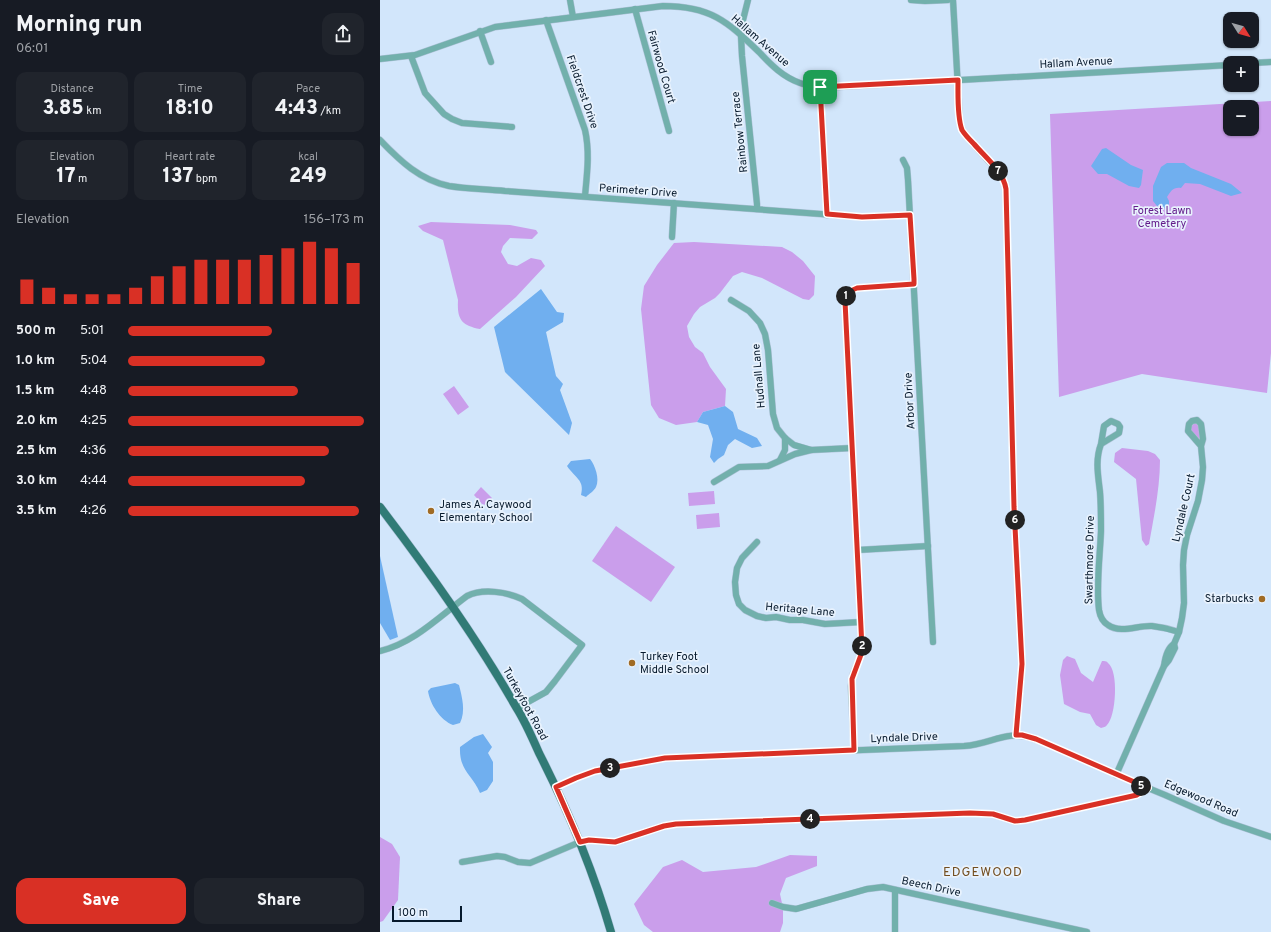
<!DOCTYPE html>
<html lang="en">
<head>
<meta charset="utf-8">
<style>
	:root { --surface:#171b24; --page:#20242c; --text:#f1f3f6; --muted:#9ea1a6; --accent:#d93025 }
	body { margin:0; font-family:Overpass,sans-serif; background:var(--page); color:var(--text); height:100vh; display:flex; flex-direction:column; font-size:15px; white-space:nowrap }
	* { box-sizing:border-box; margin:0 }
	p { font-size:13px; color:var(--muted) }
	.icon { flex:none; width:22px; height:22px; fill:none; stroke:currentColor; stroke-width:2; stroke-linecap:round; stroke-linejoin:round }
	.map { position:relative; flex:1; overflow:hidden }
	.drawer { display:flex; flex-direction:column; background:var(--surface); width:380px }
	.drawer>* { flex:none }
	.needle { width:26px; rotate:127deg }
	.tools { position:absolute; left:843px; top:12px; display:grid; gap:8px }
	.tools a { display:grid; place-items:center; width:36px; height:36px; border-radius:8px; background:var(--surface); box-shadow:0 1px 3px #0004; font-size:20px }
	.scale { position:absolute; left:12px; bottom:10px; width:70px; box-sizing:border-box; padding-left:4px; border:2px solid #06192c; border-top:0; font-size:11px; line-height:14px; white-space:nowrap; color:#06192c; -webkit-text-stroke:3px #e8f2fd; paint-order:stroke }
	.pin { position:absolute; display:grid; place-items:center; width:34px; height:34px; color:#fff; margin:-17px; border-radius:8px; box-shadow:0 2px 6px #0006 }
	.km { position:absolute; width:20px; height:20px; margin:-10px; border-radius:50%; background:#222; color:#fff; font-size:11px; line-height:20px; text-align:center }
	.round { display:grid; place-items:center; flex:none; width:42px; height:42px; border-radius:12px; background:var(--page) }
	.summary { display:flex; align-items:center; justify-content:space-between; height:68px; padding:0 16px }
	h1 { font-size:22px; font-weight:800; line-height:30px }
	.figures { display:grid; grid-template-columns:repeat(3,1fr); gap:6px; height:68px; padding:4px 16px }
	.figures div { display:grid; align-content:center; border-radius:10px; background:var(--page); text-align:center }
	.figures b { font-size:20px; font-weight:800 }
	.figures small { font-size:11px; font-weight:400 }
	.figures p { font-size:11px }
	.chart { height:112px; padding:8px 16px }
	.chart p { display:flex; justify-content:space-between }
	.chart svg { width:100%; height:72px; margin-top:4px; stroke:var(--accent); stroke-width:6 }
	.primary-button { display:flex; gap:8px; margin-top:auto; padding:8px 16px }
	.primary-button a { flex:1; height:46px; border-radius:12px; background:var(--accent); color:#fff; font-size:16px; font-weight:800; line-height:46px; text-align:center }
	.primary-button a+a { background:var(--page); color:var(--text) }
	ul { padding:0 16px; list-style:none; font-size:13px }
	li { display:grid; grid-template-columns:64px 48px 1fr; align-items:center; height:30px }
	li i { height:10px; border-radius:5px; background:var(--accent) }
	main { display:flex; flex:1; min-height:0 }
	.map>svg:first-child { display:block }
	.green { fill:#ca9eeb; fill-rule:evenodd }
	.water { fill:#70afef }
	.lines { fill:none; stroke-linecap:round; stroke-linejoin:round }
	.minor-casing { stroke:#adc1d6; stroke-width:7 }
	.major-casing { stroke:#adc1d6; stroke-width:9 }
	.minor { stroke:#72b0ac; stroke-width:6 }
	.major { stroke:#317b76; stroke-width:8 }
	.route-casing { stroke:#fff; stroke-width:8 }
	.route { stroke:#d93025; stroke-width:5 }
	.poi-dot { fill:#a06b24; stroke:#e8f2fd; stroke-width:1.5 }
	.labels { text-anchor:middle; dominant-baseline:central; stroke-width:3.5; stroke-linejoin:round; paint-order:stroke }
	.street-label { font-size:11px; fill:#06192c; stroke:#e8f2fd }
	.park-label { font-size:11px; fill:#631c8b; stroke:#e8f2fd }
	.poi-label { font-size:11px; fill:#06192c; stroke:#e8f2fd; text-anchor:start }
	.quarter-label { font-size:13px; letter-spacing:1px; fill:#724d1e; stroke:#e8f2fd }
</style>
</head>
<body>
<main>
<section class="drawer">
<div class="summary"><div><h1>Morning run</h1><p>06:01</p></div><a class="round"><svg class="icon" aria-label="share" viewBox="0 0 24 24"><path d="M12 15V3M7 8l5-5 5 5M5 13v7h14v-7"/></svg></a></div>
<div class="figures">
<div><p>Distance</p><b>3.85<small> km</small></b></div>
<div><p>Time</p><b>18:10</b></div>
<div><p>Pace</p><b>4:43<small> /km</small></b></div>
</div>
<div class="figures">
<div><p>Elevation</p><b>17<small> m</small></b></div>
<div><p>Heart rate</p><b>137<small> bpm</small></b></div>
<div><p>kcal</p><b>249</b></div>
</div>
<div class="chart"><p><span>Elevation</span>156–173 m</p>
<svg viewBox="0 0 160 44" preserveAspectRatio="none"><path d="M5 44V29M15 44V34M25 44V38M35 44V38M45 44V38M55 44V34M65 44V27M75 44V21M85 44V17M95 44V17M105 44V17M115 44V14M125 44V10M135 44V6M145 44V10M155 44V19"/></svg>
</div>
<ul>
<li><b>500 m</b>5:01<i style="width:61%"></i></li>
<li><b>1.0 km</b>5:04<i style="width:58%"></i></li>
<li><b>1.5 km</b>4:48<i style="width:72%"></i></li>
<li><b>2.0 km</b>4:25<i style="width:100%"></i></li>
<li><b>2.5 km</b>4:36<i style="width:85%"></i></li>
<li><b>3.0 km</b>4:44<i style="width:75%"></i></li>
<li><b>3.5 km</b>4:26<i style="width:98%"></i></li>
</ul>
<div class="primary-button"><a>Save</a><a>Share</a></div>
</section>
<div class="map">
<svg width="891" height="932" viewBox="0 0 891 932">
	<rect width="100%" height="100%" fill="#d2e6fb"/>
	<g class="green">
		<path d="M891 101V353L887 393 762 374 679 397 670 114ZM850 107H872V129H850Z"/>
		<path d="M51 222 130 225 156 230 158 233 152 239 130 238 123 246 121 252 128 264 137 266 151 258 161 260 165 266 136 297 100 329C81 325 77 319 78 300L63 240 43 231 38 226Z"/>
		<path d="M314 242 402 247 412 252 423 261 435 276 434 295 429 300 423 299 382 278 362 272 353 276 340 293 335 298 320 307 314 314 307 326 309 337 315 347 323 353 330 367 346 389 345 406 323 412 317 422 296 425 279 418 271 405 261 309 264 286 277 265 294 243Z"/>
		<path d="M74 386 89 407 78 415 63 394Z"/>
		<path d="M816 423 819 424 821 442H819L809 428 810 425Z"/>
		<path d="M742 448 768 451 775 454 780 460C780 488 774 516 769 544L766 546 762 540 756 479 734 462 735 453Z"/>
		<path d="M101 487 112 498 106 505 102 504 94 495Z"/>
		<path d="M334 491 335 504 309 506 308 493Z"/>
		<path d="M339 513 340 527 317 529 316 515Z"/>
		<path d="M236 526 295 567 271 602 212 561Z"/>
		<path d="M687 656 695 659 701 673 713 682 722 661C724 661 727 661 728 663 739 671 736 717 727 725 726 727 723 727 721 728L716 725 710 714 700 712 684 704 680 675 683 660Z"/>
		<path d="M0 837 12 844 20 857 18 900 3 921 0 922Z"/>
		<path d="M410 855 437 856V866L406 878 400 894 403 908V923L400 932H273L264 925 254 904 283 867 302 860 323 872 376 867Z"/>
	</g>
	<g class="water">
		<path d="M726 148 751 165 763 170 761 185 759 188 749 186 727 174H718L711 166 722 149Z"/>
		<path d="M787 163H804L811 168 851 184 862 193 851 196 820 184 805 183 801 188C793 187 791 191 787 197L789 201V205L784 209 777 206 773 201V186L781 167Z"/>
		<path d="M161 289 177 312 184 313 183 322 166 332 176 376 183 384 180 390 192 423 189 435 125 372 114 327Z"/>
		<path d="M345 406 353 412 358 429 377 438 382 446 372 448 355 439 348 445 344 455 338 459 334 463 330 457 333 439 328 425 317 422 323 412Z"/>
		<path d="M210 459C215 465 220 479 216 487 214 491 209 494 206 497L201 495C205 480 195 478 187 466L191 461Z"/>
		<path d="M0 556 18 637 10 640 0 623Z"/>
		<path d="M75 683 79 685C82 697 86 711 80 723L73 725C60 720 50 704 48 691L51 688Z"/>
		<path d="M103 734 112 747 108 753 113 762V781L107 790 100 793C92 774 79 771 80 747L94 737Z"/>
	</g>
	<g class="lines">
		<defs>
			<g id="minor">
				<path d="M190 0 193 17"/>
				<path d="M531 0 545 1 568 0"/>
				<path d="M573 0 580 124 583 131 587 137 622 176 626 189 634 507 642 664 636 735"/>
				<path d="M255 9 289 131"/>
				<path d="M166 20 205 130C210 152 207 174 205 196"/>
				<path d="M100 31 111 62"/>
				<path d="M358 32 362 24 368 0"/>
				<path d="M361 36 362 56 377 204V209"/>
				<path d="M31 56 45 93 64 114 72 119 82 123 132 127"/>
				<path d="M0 59 35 55 115 27 283 6C330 6 347 21 379 52 391 65 403 77 420 83 431 87 444 87 456 87L850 65"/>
				<path d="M872 63 891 62"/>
				<path d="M440 87 447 215"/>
				<path d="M0 140C20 161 40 180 69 186 87 189 106 189 125 191L482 217 530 215"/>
				<path d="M523 160 527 168 528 180 553 642"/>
				<path d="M292 237 294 203"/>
				<path d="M351 300 369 311 380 323 385 334 388 350 393 414 397 428 405 438 414 445 431 450"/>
				<path d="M721 444 724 426 731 421 738 424 740 427 739 433 721 444C715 460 718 475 720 492 721 505 721 518 721 531 720 556 716 585 719 610 720 616 723 622 728 625 741 634 758 625 772 626 781 627 790 629 799 632"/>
				<path d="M400 460 405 450V438"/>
				<path d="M334 482 359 467 388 466 415 454 431 450 472 448"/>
				<path d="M377 542 362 558 357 568 355 582 356 595 359 604 365 610 377 616 386 618 396 617 410 620H423L445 624 481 622"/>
				<path d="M478 550 548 546"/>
				<path d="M0 651C34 643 60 616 87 596 103 588 127 592 142 599L202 645 175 681 166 692 137 708"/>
				<path d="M784 666C785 658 787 648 794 644"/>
				<path d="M474 750 471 686 473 674 482 652V648L465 301C466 294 471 290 477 288L534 284"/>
				<path d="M736 775 784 666 789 660 795 648 794 644 799 632 802 618 804 603 803 565 804 550 807 535 818 501 822 480 823 467 821 446 823 439 821 424 817 420 812 421 809 424 808 431 821 446"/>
				<path d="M176 787 196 778 215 771 285 758 584 746C613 744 625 729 656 739L768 788"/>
				<path d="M82 862 117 856 125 857 138 862 150 863 200 842 209 840 235 842 284 826 296 824 591 813 613 814 635 821 645 820 757 795 768 788 785 795 844 821 891 837"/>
				<path d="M515 890V932"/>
				<path d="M392 903 403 907 416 909 487 889 503 887 707 932"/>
			</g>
			<path id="major" d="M0 507C49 571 96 637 136 707 145 721 152 737 159 753 188 810 213 870 231 932"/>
		</defs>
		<use href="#minor" class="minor-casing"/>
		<use href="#major" class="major-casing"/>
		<use href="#minor" class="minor"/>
		<use href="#major" class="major"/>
	</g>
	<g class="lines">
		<defs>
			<path id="route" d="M578 80C578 94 577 117 582 130 585 135 590 140 594 144 606 158 623 171 626 189L634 507 642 664 636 735H642L656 739 768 788 757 795 645 820 635 821 613 814 590 813 296 824 284 826 235 842 209 840 200 842 176 787 196 778 215 771 285 758 474 750 472 679 482 652V648L465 301C466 294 471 290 477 288L534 284V279L530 215 482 217 447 214 440 87Z"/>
		</defs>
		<use href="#route" class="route-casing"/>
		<use href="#route" class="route"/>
	</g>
	<g class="poi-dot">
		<circle cx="51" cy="511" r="4"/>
		<circle cx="882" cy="599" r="4"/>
		<circle cx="252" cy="663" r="4"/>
	</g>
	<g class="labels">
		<g class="street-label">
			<text transform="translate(380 41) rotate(41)">Hallam Avenue</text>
			<text transform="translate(696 63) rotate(-3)">Hallam Avenue</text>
			<text transform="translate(281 67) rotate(74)">Fairwood Court</text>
			<text transform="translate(202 92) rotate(71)">Fieldcrest Drive</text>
			<text transform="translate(360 132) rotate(-96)">Rainbow Terrace</text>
			<text transform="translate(258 191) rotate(4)">Perimeter Drive</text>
			<text transform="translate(379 376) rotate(-95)">Hudnall Lane</text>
			<text transform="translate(530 401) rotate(-93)">Arbor Drive</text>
			<text transform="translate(804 508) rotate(-77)">Lyndale Court</text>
			<text transform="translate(710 560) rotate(-89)">Swarthmore Drive</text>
			<text transform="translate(420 610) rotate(5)">Heritage Lane</text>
			<text transform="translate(145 704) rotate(61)">Turkeyfoot Road</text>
			<text transform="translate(524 738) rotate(-2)">Lyndale Drive</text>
			<text transform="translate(821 799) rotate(23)">Edgewood Road</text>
			<text transform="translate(551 887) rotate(12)">Beech Drive</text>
		</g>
		<g class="park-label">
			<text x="782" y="211">Forest Lawn<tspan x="782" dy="13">Cemetery</tspan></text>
		</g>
		<g class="poi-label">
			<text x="59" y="505">James A. Caywood<tspan x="59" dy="13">Elementary School</tspan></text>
			<text x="874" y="599" text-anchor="end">Starbucks</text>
			<text x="260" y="657">Turkey Foot<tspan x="260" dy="13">Middle School</tspan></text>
		</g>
		<g class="quarter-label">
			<text x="603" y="873">EDGEWOOD</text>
		</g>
	</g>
</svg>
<div class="tools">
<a><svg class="needle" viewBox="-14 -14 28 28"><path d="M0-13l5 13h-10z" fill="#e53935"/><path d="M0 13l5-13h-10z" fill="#9ea1a6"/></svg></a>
<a>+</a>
<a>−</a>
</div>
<div class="scale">100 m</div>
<div class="pin" style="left:440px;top:87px;background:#1e9e55"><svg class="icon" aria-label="arrive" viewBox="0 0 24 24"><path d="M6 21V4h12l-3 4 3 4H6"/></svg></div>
<b class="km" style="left:466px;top:296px">1</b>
<b class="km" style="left:482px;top:646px">2</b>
<b class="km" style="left:230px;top:768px">3</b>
<b class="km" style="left:430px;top:819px">4</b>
<b class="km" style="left:761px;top:786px">5</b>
<b class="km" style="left:635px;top:520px">6</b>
<b class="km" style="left:618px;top:171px">7</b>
</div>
</main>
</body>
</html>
